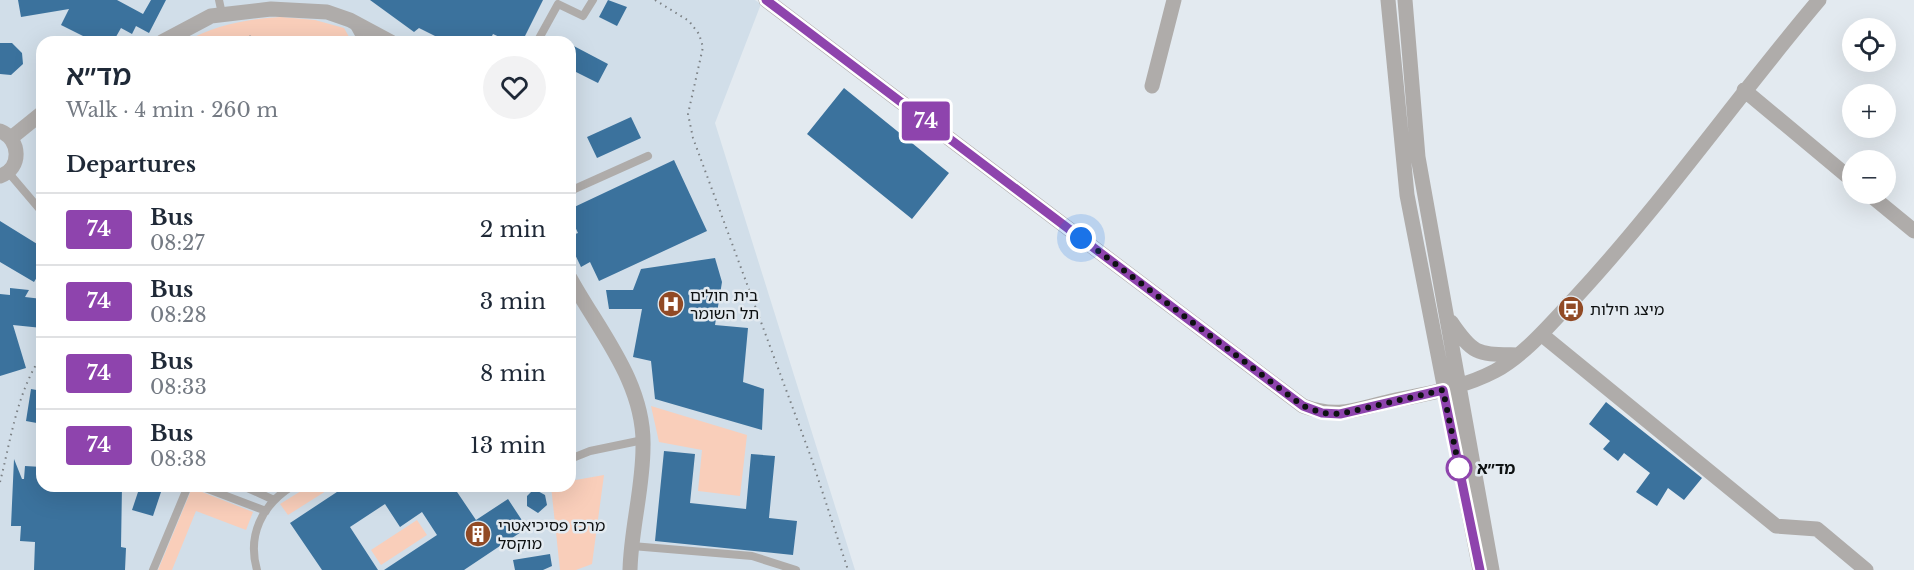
<!DOCTYPE html>
<html lang="en">
<head>
<meta charset="utf-8">
<style>
	:root { --surface:#fff; --page:#f2f2f3; --text:#1f2937; --muted:#747a83; --line:#e0e1e3 }
	body { margin:0; font-family:"Libre Baskerville","Noto Sans Hebrew",serif; background:var(--page); color:var(--text); height:100vh; display:flex; flex-direction:column; font-size:22px; white-space:nowrap }
	* { box-sizing:border-box; margin:0 }
	p { font-size:20px; color:var(--muted) }
	.icon { flex:none; width:33px; height:33px; fill:none; stroke:currentColor; stroke-width:2; stroke-linecap:round; stroke-linejoin:round }
	.map { position:relative; flex:1; overflow:hidden }
	.sheet { position:absolute; left:36px; top:36px; width:540px; height:456px; display:flex; flex-direction:column; background:var(--surface); border-radius:18px; box-shadow:0 6px 24px #0002 }
	.sheet>* { flex:none }
	.badge { padding:0 12px; border-radius:4px; font-size:21px; line-height:39px }
	.controls { position:absolute; left:1842px; top:18px; display:grid; gap:12px }
	.controls a { display:grid; place-items:center; width:54px; height:54px; border-radius:50%; background:var(--surface); box-shadow:0 6px 24px #0002; font-size:30px }
	.you { position:absolute; width:30px; height:30px; margin:-15px; border:4px solid #fff; border-radius:50%; background:#1a73e8; box-shadow:0 0 0 9px #1a73e833 }
	.map>.badge { position:absolute; translate:-50% -50%; box-shadow:0 0 0 3px #fff }
	h2 { padding:0 30px; font-size:22px; line-height:54px }
	.round { display:grid; place-items:center; flex:none; width:63px; height:63px; border-radius:32px; background:var(--page) }
	.headline { display:flex; align-items:center; justify-content:space-between; height:102px; padding:0 30px }
	h1 { font-size:28px; font-weight:600; line-height:45px }
	ul { padding:0; list-style:none }
	li { display:flex; align-items:center; gap:18px; height:72px; padding:0 30px; border-top:2px solid var(--line) }
	li div { flex:1 }
	li b { display:block; font-size:22px }
	li em { font-style:normal }
	li .badge { min-width:66px; font-weight:700; text-align:center }
	.map>svg:first-child { display:block }
</style>
</head>
<body>
<div class="map">
<svg width="1914" height="570" viewBox="0 0 1914 570">
	<rect width="100%" height="100%" fill="#e3eaf0"/>
	<path fill="#d1dee9" fill-rule="evenodd" d="M0 0H755L761 4 715 123 855 570H0ZM42 42H570V486H42Z"/>
	<path fill="#f9ceba" d="M281 17 315 20 344 28 352 42H184C216 25 245 19 281 17Z
		M651 406 747 435 740 496 698 491 702 450 659 442Z
		M604 475 592 564 576 570H560L551 486H570V481Z
		M309 486H334L288 515 280 504Z
		M192 488 253 512 246 530 196 511 172 570H158Z
		M417 520 427 535 381 565 371 550Z"/>
	<path fill="#3b729d" d="M18 0H117L143 14 151 0H166L149 33 136 26 132 34 121 28 113 42H82L85 37 61 25 69 9 21 17Z
		M370 0H543L522 42H510L493 34 489 42H447L419 28 414 32Z
		M608 0 627 7 617 26 599 17Z
		M0 43H12L22 53 23 64 11 75 0 74Z
		M570 44 608 64 598 83 570 69Z
		M844 88 949 173 912 219 807 134Z
		M631 117 641 138 597 158 587 137Z
		M674 160 707 231 599 281 590 262 581 267 570 244V236L578 233 570 216V209Z
		M0 221 42 247V269L34 282 0 262Z
		M715 258 722 282 715 325 748 328 743 382 764 389 762 430 655 399 651 361 633 357 642 309H609L606 290H633L641 269Z
		M10 288 29 290 25 297 42 299V328L13 325 26 368 0 376V294L10 295Z
		M31 389 42 391V424L26 421Z
		M1606 402 1702 478 1684 500 1668 488 1657 506 1636 492 1650 473 1624 453 1618 461 1603 449 1610 441 1589 424Z
		M664 451 695 454 690 503 746 509 751 454 775 456 769 518 797 521 793 555 655 541Z
		M14 459 22 479H24L25 466 42 467V486H122L121 547 126 548 125 570H34L35 542 20 541 21 526H11Z
		M140 486H163L153 516 132 510Z
		M346 486H453L476 520 508 499 527 528 464 570H384L437 535 422 512 400 527 385 504 350 527 378 570H322L290 523Z
		M534 489 545 495 547 505 538 513 527 506V496Z
		M550 554 552 566 543 570H515L513 560Z"/>
	<g fill="none" stroke-linecap="round" stroke-linejoin="round">
		<path stroke="#7c8185" stroke-width="2" stroke-dasharray="1.5 4.5" stroke-linecap="butt" d="M655 0 689 21 699 34 703 47 688 114 693 138 812 460 848 570
			M239 42 249 36 261 42
			M284 42 296 37 305 42
			M0 482C11 439 17 392 42 355"/>
		<path stroke="#afacaa" stroke-width="8" d="M219 0 222 14
			M353 24 363 42
			M537 42 558 4 583 16 593 0
			M8 172 42 212
			M570 191 648 156
			M570 459 590 451 643 440
			M200 486 266 511
			M243 486 274 500
			M632 546 752 556 796 570
			M153 570 188 486
			M257 570C247 535 262 505 292 486"/>
		<path stroke="#afacaa" stroke-width="15" d="M766 0 1303 406C1338 419 1356 409 1391 401 1425 394 1463 388 1495 371 1526 354 1551 323 1575 298 1662 204 1736 98 1819 0
			M1388 0 1407 195 1480 570
			M1405 0 1418 157 1492 570
			M162 42 211 16 271 9 327 12 350 20 391 42
			M1152 86 1174 0
			M1744 90 1852 180
			M0 131C21 139 22 169 0 176
			M11 138 42 113
			M1869 194 1914 231
			M570 278C599 331 645 383 643 447 643 488 631 529 630 570
			M1451 322C1474 356 1478 354 1517 355
			M1541 334 1776 526 1817 529 1866 570"/>
	</g>
	<g fill="none" stroke-linecap="round" stroke-linejoin="round">
		<g stroke="#fff" stroke-width="14">
			<path id="line" d="M766 0 1303 406 1322 413 1340 414 1443 390 1480 570"/>
		</g>
		<use href="#line" stroke="#8e44ad" stroke-width="9"/>
		<path stroke="#0e1112" stroke-width="6" stroke-dasharray="0 10.8" d="M1081 238 1303 406 1322 413 1340 414 1443 390 1461 477 1459 468"/>
	</g>
	<defs>
		<g id="hospital-disc" transform="scale(1.35)"><circle r="9.5" fill="#914a25" stroke="#e3eaf0"/><path d="M-5-5h3v3.5h4V-5h3V5h-3V1.5h-4V5h-3Z" fill="#fff"/></g>
		<g id="bus-disc" transform="scale(1.35)"><circle r="9.5" fill="#914a25" stroke="#e3eaf0"/><path d="M-5-6H5V4H4V6H2V4H-2V6H-4V4H-5ZM-3.5-4V0h7V-4ZM-3.5 1.2v1.5H-2V1.2ZM2 1.2v1.5H3.5V1.2Z" fill="#fff"/></g>
		<g id="building-disc" transform="scale(1.35)"><circle r="9.5" fill="#914a25" stroke="#e3eaf0"/><path d="M-4-6H4V6H1V3H-1V6H-4ZM-2.5-4.3h1.7v1.8h-1.7ZM.8-4.3h1.7v1.8H.8ZM-2.5-1h1.7V.8h-1.7ZM.8-1h1.7V.8H.8Z" fill="#fff"/></g>
	</defs>
	<g fill-rule="evenodd">
		<use href="#hospital-disc" x="671" y="304"/>
		<use href="#bus-disc" x="1571" y="309"/>
		<use href="#building-disc" x="478" y="534"/>
	</g>
	<circle fill="#fff" stroke="#8e44ad" stroke-width="3" cx="1459" cy="468" r="12"/>
	<g text-anchor="middle" dominant-baseline="central" stroke-width="5" stroke-linejoin="round" paint-order="stroke">
		<g font-size="16" fill="#0e1112" stroke="#e3eaf0" text-anchor="start">
			<text x="690" y="295">בית חולים<tspan x="690" dy="18">תל השומר</tspan></text>
			<text x="1590" y="309">מיצג חילות</text>
			<text x="498" y="525">מרכז פסיכיאטרי<tspan x="498" dy="18">מוקסל</tspan></text>
		</g>
		<g font-size="16" font-weight="bold" fill="#0e1112" stroke="#e3eaf0" text-anchor="start">
			<text x="1477" y="468">מד״א</text>
		</g>
	</g>
</svg>
<div class="controls">
<a><svg class="icon" aria-label="locate" viewBox="0 0 24 24"><circle cx="12" cy="12" r="6"/><path d="M12 2v4M12 18v4M2 12h4M18 12h4"/></svg></a>
<a>+</a>
<a>−</a>
</div>
<div class="you" style="left:1081px;top:238px"></div>
<b class="badge" style="left:926px;top:121px;background:#8e44ad;color:#fff">74</b>
<section class="sheet">
<div class="headline"><div><h1>מד״א</h1><p>Walk · 4 min · 260 m</p></div><a class="round"><svg class="icon" aria-label="heart" viewBox="0 0 24 24"><path d="M12 20l-8-8c-3-5 5-10 8-4 3-6 11-1 8 4z"/></svg></a></div>
<h2>Departures</h2>
<ul>
<li><span class="badge" style="background:#8e44ad;color:#fff">74</span><div><b>Bus</b><p>08:27</p></div><em>2 min</em></li>
<li><span class="badge" style="background:#8e44ad;color:#fff">74</span><div><b>Bus</b><p>08:28</p></div><em>3 min</em></li>
<li><span class="badge" style="background:#8e44ad;color:#fff">74</span><div><b>Bus</b><p>08:33</p></div><em>8 min</em></li>
<li><span class="badge" style="background:#8e44ad;color:#fff">74</span><div><b>Bus</b><p>08:38</p></div><em>13 min</em></li>
</ul>
</section>
</div>
</body>
</html>
